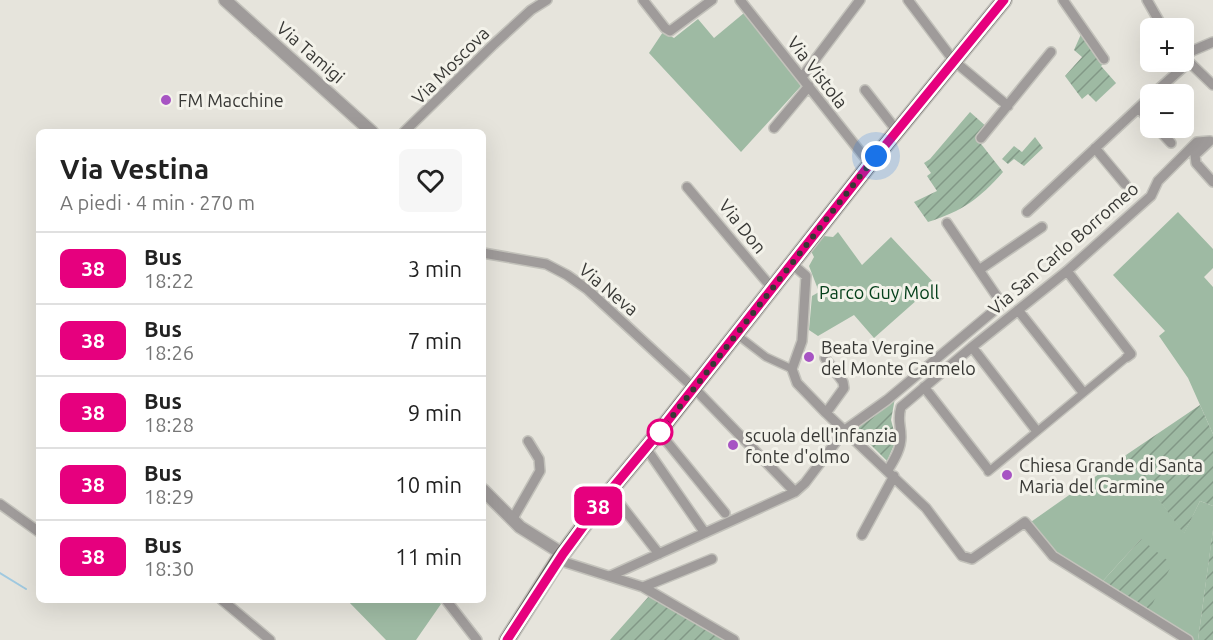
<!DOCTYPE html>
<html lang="it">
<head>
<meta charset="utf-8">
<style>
	:root { --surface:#fff; --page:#f6f6f6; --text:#222; --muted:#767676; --line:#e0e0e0 }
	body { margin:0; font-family:Ubuntu,sans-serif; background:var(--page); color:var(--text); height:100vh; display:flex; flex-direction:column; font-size:22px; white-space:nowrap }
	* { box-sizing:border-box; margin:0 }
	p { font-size:20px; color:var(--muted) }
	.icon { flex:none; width:33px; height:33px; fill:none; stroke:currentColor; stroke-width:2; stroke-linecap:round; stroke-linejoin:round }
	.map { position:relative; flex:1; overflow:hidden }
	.drawer { position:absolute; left:36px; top:129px; width:450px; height:474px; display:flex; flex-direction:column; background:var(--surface); border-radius:9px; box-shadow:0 6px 24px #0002 }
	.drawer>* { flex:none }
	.badge { padding:0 12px; border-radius:9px; font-size:21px; line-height:39px }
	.buttons { position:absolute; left:1140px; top:18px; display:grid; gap:12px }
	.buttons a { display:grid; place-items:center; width:54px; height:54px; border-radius:9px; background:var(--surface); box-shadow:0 6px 24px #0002; font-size:30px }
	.you { position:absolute; width:30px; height:30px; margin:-15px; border:4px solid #fff; border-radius:50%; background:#1a73e8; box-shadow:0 0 0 9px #1a73e833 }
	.map>.badge { position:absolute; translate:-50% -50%; box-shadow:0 0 0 3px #fff }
	.round { display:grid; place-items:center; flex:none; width:63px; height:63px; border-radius:9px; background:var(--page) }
	.headline { display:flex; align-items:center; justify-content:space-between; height:102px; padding:0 24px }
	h1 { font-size:28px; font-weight:700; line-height:45px }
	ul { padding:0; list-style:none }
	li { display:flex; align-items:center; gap:18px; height:72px; padding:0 24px; border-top:2px solid var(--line) }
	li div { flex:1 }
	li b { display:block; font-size:22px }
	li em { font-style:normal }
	li .badge { min-width:66px; font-weight:700; text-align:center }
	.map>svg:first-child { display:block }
</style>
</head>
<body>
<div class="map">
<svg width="1213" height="640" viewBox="0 0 1213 640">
	<defs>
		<pattern id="garden-furrows" width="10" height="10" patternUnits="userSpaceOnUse" patternTransform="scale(1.5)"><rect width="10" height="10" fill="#9ebaa3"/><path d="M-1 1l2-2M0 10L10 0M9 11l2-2" fill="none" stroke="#829886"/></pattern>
	</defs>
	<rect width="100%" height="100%" fill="#e6e4dc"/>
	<path fill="#9ebaa3" d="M744 13 801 86 741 152 649 53 663 32 674 38 698 19 714 38Z
		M1178 212 1213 249V268L1204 277 1213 287V434L1188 378 1159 336 1165 331 1113 275Z
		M838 232 862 265 891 237 935 284 874 338 854 315 818 336 809 330 812 296 819 292 809 266 814 257 811 251 824 236 833 237Z
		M1126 455 1184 533 1200 501 1213 506V530L1198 640H1194L1148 613 1141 539 1101 583 1055 554 1028 524Z
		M347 600H438L441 604 416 640H386Z"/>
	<path fill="url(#garden-furrows)" d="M1082 32 1104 63 1101 66 1116 83 1096 102 1088 94 1082 99 1065 76 1082 57 1074 50Z
		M970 112 988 128 978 140 1003 172C979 199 963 211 928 222L914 202 937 191 927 176 931 173 924 163 930 159Z
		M1035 137 1043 148 1024 166 1014 159 1008 164 1002 159 1014 146 1022 152Z
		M895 398 891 420 895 435 894 445 887 461 855 429Z
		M1200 405 1213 434V506L1200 501 1184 534 1126 455Z
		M1213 529V640H1198Z
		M1141 539 1172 564 1148 613 1101 583Z
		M650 595 725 640H610Z"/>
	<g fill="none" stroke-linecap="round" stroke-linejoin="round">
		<path stroke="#a0c9e0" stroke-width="2" d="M0 573 26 589"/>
		<g stroke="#c3c2bb" stroke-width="10">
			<path id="pedestrian" d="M736 334 766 357 792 369
				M988 472 1127 357"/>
		</g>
		<g stroke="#c3c2bb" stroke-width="12">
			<path id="minor" d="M643 0 665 28 670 31 712 0
				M740 0 870 164
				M908 0 954 61 1008 106
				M1063 0 1104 59
				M1147 0 1163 28
				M1184 57 1213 85
				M1184 58 1192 51 1213 42
				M802 77 860 0
				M865 90 897 131
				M1153 94 1188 63
				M1139 108 1150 121
				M774 128 809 86
				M1157 128 1171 143
				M404 132 493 45 531 10 547 0
				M981 138 1051 52
				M1210 141 1195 155 1196 163 1213 182
				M1095 148 1125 184
				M687 187 772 288
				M1027 212 1150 97
				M483 253 546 264 567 275 587 289 694 388 795 492
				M791 263 806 276 802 341 792 369 797 383 826 413 926 508 962 556 972 559 1025 522 1053 556 1188 640
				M979 270 1042 227
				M1067 271 1131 354 1127 357
				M1018 310 1082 391
				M972 347 1036 430
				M825 358 843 382 844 388 826 413
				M924 387 987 468
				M659 432 725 513
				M646 448 705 533
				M888 470C894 460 901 449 901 437 901 424 897 420 901 407L972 347 1067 271 1151 196 1158 181 1197 142 1210 141
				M610 491 659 554
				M0 504 39 532
				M512 520 540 471 539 459 528 441
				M862 535 894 476
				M558 560 643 587 734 640
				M610 576 795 492 805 483 845 430 887 400 1002 304 947 223
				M643 587 712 559
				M222 600 270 640
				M446 600 477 640"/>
		</g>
		<g stroke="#c3c2bb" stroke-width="15">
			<path id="tertiary" d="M225 0 372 132
				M483 490 520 527 563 554"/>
		</g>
		<g stroke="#c3c2bb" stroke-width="18">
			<path id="primary" d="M507 640 558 560 605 497 659 432 870 164 1004 0"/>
		</g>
		<use href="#pedestrian" stroke="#9f9b9a" stroke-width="7"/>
		<use href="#minor" stroke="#9f9b9a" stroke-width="9"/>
		<use href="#tertiary" stroke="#9f9b9a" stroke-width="12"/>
		<use href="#primary" stroke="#655e5d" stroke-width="15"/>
	</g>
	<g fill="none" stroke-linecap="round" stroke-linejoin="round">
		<g stroke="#fff" stroke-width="14">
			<path id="line" d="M507 640 563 554 605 497 659 432 870 164 1004 0"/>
		</g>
		<use href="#line" stroke="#e6007e" stroke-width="9"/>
		<path stroke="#383835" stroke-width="6" stroke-dasharray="0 10.8" d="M660 432 876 156"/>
	</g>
	<g fill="#a754c3" stroke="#f3f2ea" stroke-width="2">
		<circle cx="166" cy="100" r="6"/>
		<circle cx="809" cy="357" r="6"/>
		<circle cx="733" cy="445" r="6"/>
		<circle cx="1007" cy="475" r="6"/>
	</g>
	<circle fill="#fff" stroke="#e6007e" stroke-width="3" cx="660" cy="432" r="12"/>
	<g text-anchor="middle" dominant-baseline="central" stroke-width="6" stroke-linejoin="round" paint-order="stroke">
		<g font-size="18" fill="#383835" stroke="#f3f2ea">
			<text transform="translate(311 52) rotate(41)">Via Tamigi</text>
			<text transform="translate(450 65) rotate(-45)">Via Moscova</text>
			<text transform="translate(818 72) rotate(52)">Via Vistola</text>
			<text transform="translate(743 226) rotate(51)">Via Don</text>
			<text transform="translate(1063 248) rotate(-41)">Via San Carlo Borromeo</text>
			<text transform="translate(609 289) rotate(40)">Via Neva</text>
		</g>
		<g font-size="18" fill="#383835" stroke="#f3f2ea" text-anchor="start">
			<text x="178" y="100">FM Macchine</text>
			<text x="821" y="347">Beata Vergine<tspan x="821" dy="21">del Monte Carmelo</tspan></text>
			<text x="745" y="435">scuola dell'infanzia<tspan x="745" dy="21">fonte d'olmo</tspan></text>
			<text x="1019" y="465">Chiesa Grande di Santa<tspan x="1019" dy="21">Maria del Carmine</tspan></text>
		</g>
		<g font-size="18" fill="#05401b" stroke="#f3f2ea">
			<text x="879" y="292">Parco Guy Moll</text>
		</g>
	</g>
</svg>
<div class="buttons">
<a>+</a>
<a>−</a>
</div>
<div class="you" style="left:876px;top:156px"></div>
<b class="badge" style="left:598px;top:506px;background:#e6007e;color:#fff">38</b>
<section class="drawer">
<div class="headline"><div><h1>Via Vestina</h1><p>A piedi · 4 min · 270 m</p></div><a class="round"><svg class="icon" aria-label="heart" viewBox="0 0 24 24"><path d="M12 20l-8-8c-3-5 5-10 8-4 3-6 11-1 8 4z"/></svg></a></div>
<ul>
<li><span class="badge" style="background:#e6007e;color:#fff">38</span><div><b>Bus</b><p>18:22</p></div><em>3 min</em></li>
<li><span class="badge" style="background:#e6007e;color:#fff">38</span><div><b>Bus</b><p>18:26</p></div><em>7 min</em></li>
<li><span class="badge" style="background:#e6007e;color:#fff">38</span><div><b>Bus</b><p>18:28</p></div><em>9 min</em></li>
<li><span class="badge" style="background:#e6007e;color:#fff">38</span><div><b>Bus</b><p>18:29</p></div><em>10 min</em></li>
<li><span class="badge" style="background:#e6007e;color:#fff">38</span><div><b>Bus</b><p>18:30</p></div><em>11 min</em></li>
</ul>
</section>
</div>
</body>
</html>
